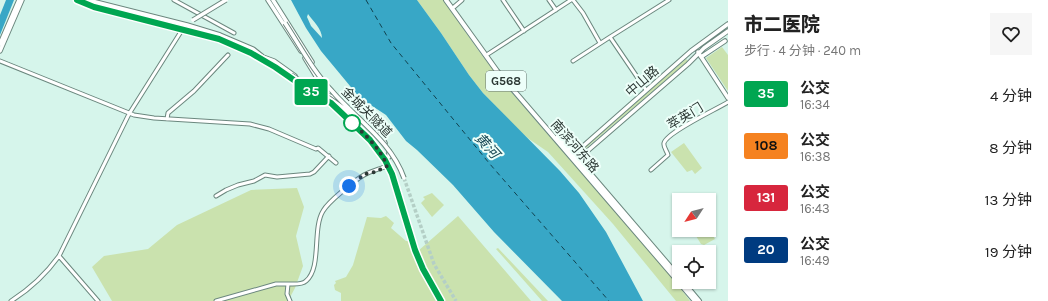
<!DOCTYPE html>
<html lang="zh">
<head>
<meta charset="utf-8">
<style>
	:root { --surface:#fff; --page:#f6f6f6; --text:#222; --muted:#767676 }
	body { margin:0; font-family:Karla,"Noto Sans SC",sans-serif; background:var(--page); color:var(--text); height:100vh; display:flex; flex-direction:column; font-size:15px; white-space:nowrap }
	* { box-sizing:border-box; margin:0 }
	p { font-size:13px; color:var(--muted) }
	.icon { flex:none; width:22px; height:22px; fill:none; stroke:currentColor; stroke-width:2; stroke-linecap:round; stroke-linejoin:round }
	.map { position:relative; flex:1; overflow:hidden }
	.drawer { display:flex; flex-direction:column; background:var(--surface); width:320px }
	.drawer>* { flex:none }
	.badge { padding:0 8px; border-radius:3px; font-size:14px; line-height:26px }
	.needle { width:26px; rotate:234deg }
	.controls { position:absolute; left:672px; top:193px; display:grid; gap:8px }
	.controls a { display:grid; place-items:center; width:44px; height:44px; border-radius:0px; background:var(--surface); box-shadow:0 1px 3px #0004; font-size:20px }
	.you { position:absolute; width:20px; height:20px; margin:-10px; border:3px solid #fff; border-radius:50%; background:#1a73e8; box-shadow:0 0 0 6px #1a73e833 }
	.map>.badge { position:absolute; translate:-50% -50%; box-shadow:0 0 0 2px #fff }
	.round { display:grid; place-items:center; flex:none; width:42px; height:42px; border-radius:0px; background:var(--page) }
	.overview { display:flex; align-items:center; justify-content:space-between; height:68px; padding:0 16px }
	h1 { font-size:19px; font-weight:800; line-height:30px }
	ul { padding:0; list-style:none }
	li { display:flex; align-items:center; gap:12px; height:52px; padding:0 16px }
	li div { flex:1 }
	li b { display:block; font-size:15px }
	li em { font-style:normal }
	li .badge { min-width:44px; font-weight:700; text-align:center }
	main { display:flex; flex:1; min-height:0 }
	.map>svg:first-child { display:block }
</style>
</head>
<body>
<main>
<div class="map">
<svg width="728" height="301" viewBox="0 0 728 301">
	<rect width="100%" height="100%" fill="#d6f5eb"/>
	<path fill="#cae2ae" d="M417 0H443L481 54 505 85 675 281 690 301H676L613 224 548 152 529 139 520 131 483 93 469 75 441 33Z
		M722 47 728 55V91L706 58Z
		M686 59 688 61 585 149 583 147Z
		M684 143 702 168 695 174 692 170 687 172 671 152Z
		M297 188 304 207 296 236 303 266 295 288 288 301H112L92 267 104 256 148 249 177 225 251 190Z
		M432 193 444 205 432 217 421 203 425 199 423 197Z
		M386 216 394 223 391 228 406 241H409L410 244 418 251 458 216 531 301H341V293L335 290 334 285 336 283 335 281 346 277 353 265 367 217 381 218Z
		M709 229 715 239 704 245 701 244 696 236 697 235 704 230Z
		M498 248 548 301H542L496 249Z"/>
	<path fill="#38a7c6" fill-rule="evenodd" d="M6 0H14L0 35V15Z
		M291 0H417L441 33 469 75 483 93 560 171 579 193 606 232 643 301H562L494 232 453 185 417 150 406 141 386 115 360 98 321 51 306 28ZM308 14C313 21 322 29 322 38L311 26 307 17Z"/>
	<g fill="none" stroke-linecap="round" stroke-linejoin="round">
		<path stroke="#11424f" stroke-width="1" stroke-dasharray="5 4" stroke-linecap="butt" d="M366 0 391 43 489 163 609 301"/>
		<path stroke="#b4cfc6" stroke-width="3.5" stroke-dasharray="3.5 2" stroke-linecap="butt" d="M404 178 434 264 456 301
			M393 180 415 250 423 269 441 301"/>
		<g stroke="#6b877e" stroke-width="5">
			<path id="minor" d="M174 0 234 33
				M503 0 524 31
				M549 0 556 10
				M573 0 583 13 600 43
				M454 7 462 0
				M488 54 571 0
				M0 61 134 115 154 118 250 124 269 129 316 149 318 148 336 163
				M573 61 610 37
				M646 90 610 37 669 0
				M167 119 168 113 194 91 228 55
				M651 170 668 155C667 151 663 147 664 143 667 132 717 109 728 102
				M216 196 226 190 238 185 254 181 265 175 277 177 310 174 314 172 329 156
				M59 256 98 301
				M11 301C30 289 46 274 59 256L129 114 182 30
				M216 301 276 284H288
				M290 301 287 294 288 284C294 284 302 285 306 281 322 268 312 229 323 211 328 202 355 180 364 175 371 171 380 169 387 166"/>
		</g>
		<g stroke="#6b877e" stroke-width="5.5">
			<path id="major" d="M77 0 94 7 219 39 251 53 275 67 317 96 331 103 341 101
				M88 0 187 25 220 35 253 49 263 57 274 61 295 76
				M268 0 301 51
				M273 0 312 62
				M0 44 19 0
				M0 51 22 0
				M698 52 728 98
				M701 57 725 41
				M305 58 319 81 331 103 370 140 380 152 387 158 389 157V151
				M326 95 337 98
				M376 133 383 139 385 143
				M573 155 691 51 728 24
				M382 156 390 170 393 180
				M577 160 688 64 704 48 728 31"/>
		</g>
		<g stroke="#6b877e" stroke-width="6">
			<path id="highway" d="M446 0 497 71 695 301
				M558 136 679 277
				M683 282 699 301"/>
		</g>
		<use href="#minor" stroke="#fff" stroke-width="3"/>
		<use href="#major" stroke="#fff" stroke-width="3.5"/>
		<use href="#highway" stroke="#fff" stroke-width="4"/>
		<g stroke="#6b877e" stroke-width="5.5" stroke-linecap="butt">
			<path id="major-bridge" d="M193 20 226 0
				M285 23C300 46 313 71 332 91 357 120 391 141 404 178
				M291 75 329 98 352 114"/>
		</g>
		<use href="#major-bridge" stroke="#fff" stroke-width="3.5"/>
	</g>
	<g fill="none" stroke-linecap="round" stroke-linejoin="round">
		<g stroke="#fff" stroke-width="9">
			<path id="line" d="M77 0 94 7 219 39 251 53 275 67 317 96 331 103 370 140 385 160 392 174 415 250 423 269 441 301"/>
		</g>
		<use href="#line" stroke="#00a651" stroke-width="6"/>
		<path stroke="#2c3834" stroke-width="4" stroke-dasharray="0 7.2" d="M349 186 365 174 375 172 387 166C380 147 364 134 350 121L352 123"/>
	</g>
	<circle fill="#fff" stroke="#00a651" stroke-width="2" cx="352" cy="123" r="8"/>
	<g text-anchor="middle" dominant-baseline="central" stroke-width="4" stroke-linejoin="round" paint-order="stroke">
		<rect fill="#edfff9" stroke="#66746f" stroke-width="1" x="486" y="71" width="40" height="20" rx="3"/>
		<g font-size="12" font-weight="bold" fill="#2c3834">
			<text x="506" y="81">G568</text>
		</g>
		<g font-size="13" fill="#2c3834" stroke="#edfff9">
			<text transform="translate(642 81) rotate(-41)">中山路</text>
			<text transform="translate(367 112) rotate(45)">金城关隧道</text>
			<text transform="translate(685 116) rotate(-31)">萃英门</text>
			<text transform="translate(575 146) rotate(49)">南滨河东路</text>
		</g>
		<g font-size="14" font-style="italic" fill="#11424f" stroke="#edfff9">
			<text transform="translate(487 146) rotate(48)">黄河</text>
		</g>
	</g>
</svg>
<div class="controls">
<a><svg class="needle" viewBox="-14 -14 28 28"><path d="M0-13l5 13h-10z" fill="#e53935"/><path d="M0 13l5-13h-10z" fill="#767676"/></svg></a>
<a><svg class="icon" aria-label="locate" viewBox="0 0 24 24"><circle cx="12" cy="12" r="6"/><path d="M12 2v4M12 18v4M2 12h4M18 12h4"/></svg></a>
</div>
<div class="you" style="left:349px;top:186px"></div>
<b class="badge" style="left:311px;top:92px;background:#00a651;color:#fff">35</b>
</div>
<section class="drawer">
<div class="overview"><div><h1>市二医院</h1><p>步行 · 4 分钟 · 240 m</p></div><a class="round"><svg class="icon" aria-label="heart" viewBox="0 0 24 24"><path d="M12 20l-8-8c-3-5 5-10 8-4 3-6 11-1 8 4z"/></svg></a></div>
<ul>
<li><span class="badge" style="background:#00a651;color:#fff">35</span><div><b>公交</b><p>16:34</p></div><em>4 分钟</em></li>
<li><span class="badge" style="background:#f58220;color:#111">108</span><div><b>公交</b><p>16:38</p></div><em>8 分钟</em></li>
<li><span class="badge" style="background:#d7263d;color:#fff">131</span><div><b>公交</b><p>16:43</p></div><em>13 分钟</em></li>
<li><span class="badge" style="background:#003b80;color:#fff">20</span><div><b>公交</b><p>16:49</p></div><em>19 分钟</em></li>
</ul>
</section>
</main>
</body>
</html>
